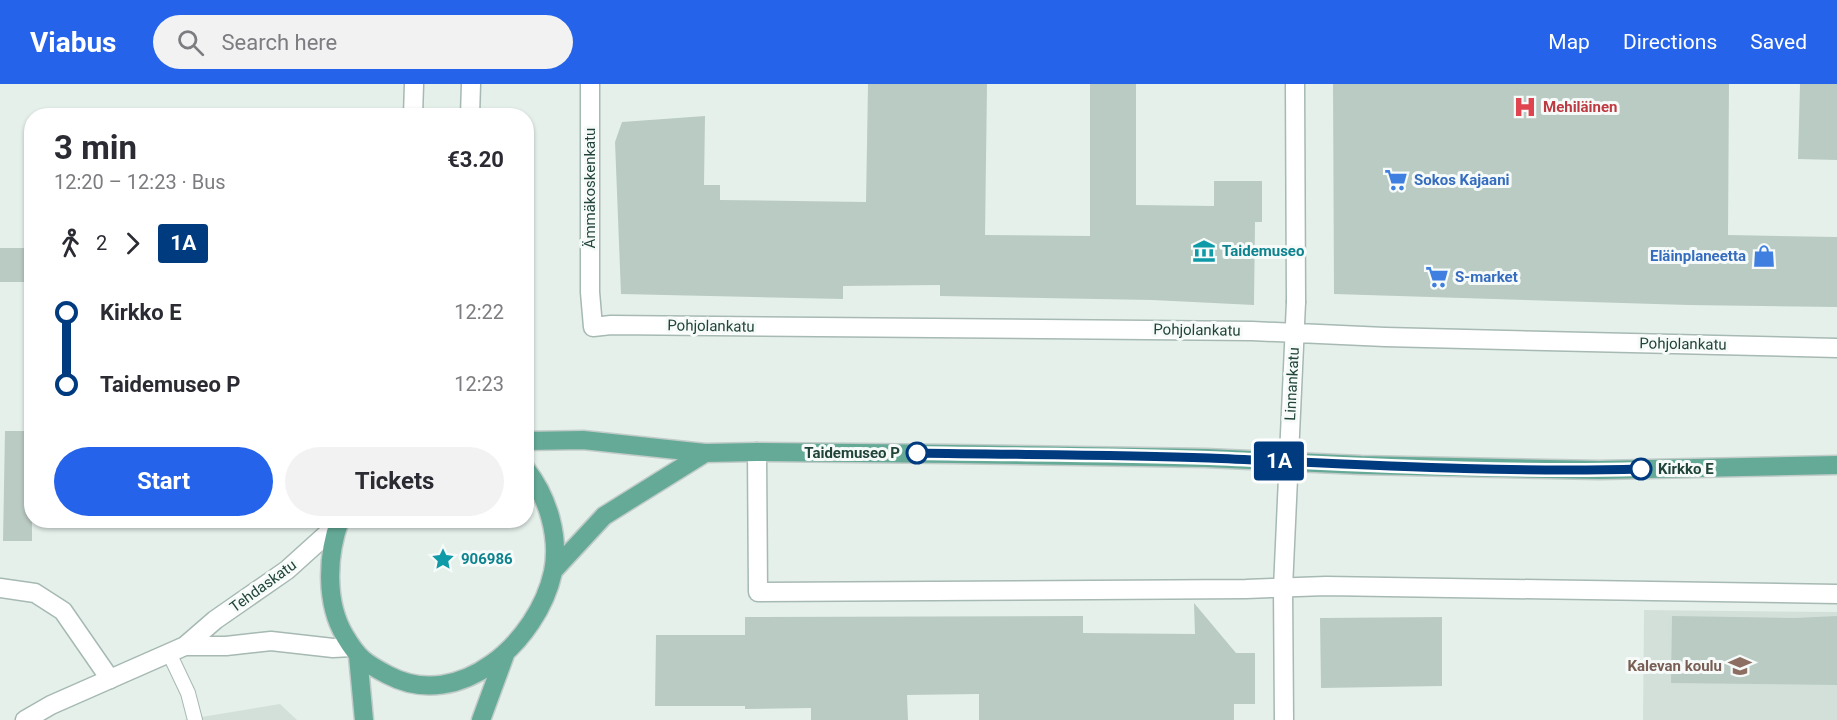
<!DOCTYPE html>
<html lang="en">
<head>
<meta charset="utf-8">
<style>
	:root { --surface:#fff; --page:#f2f2f3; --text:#2b2b33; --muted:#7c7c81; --accent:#2563eb }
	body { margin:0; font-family:Roboto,sans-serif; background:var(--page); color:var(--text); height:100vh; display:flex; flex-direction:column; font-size:22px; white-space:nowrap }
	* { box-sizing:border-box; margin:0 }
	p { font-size:20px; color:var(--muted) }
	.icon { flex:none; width:33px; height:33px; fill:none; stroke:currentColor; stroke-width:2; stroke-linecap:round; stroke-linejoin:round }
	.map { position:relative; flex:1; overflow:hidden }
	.side { position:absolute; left:24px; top:24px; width:510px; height:420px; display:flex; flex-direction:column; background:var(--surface); border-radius:24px; box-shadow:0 2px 4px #0004 }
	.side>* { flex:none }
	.badge { padding:0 12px; border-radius:4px; font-size:21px; line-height:39px }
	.map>.badge { position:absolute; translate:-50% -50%; box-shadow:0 0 0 3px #fff }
	.legs { display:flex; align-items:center; gap:9px; height:66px; padding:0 30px; font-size:20px }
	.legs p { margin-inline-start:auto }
	.summary { display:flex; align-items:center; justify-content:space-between; height:102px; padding:0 30px }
	h1 { font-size:33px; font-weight:700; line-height:45px }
	.action { display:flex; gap:12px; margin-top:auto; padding:12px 30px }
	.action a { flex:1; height:69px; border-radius:36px; background:var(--accent); color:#fff; font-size:24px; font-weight:700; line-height:69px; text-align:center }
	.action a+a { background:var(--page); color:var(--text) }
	ul { padding:0 30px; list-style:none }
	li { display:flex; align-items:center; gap:21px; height:72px; font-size:22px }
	li i { display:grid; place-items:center; width:9px; height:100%; margin:0 8px; background:currentColor }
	li i::after { content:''; width:15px; height:15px; margin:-8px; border:4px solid; border-radius:50%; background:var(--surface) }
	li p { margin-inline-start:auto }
	li:first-child i { background:linear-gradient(#0000 50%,currentColor 0) }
	li:last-child i { background:linear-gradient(currentColor 50%,#0000 0) }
	header { display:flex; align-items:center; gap:36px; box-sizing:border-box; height:84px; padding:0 30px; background:var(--accent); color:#fff }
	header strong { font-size:28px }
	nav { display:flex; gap:33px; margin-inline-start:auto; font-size:21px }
	.search { width:420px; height:54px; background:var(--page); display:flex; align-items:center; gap:15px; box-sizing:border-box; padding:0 21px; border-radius:33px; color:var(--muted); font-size:22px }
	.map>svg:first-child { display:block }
</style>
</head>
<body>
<header>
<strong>Viabus</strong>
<div class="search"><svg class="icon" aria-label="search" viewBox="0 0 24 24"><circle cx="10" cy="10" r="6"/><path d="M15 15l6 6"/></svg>Search here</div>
<nav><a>Map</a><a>Directions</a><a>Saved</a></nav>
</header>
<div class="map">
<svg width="1837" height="636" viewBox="0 0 1837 636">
	<rect width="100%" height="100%" fill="#e5f0eb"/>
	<path fill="#d3e0da" d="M1644 526 1837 528V636H1643Z
		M280 620 297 636H183Z"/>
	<path fill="#bacbc4" d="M868 0H987L985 151 1090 152V0H1136V121L1214 122V97H1262V138H1255L1254 221 1152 216 940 212V201L843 202V215L621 210 615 58 622 38 705 32 704 101H720V116L866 118Z
		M1333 0H1729L1728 151 1837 153V223L1688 221 1334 210Z
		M1800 0H1837V76L1798 75Z
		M0 164H32V198H0Z
		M5 347H32V457H3Z
		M1194 519 1236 569H1255V620H1234V636H979V610L907 611 908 636H811V624L745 625V622H655L656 551H745V533L1083 532V549L1195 550Z
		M1672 532 1795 534 1837 532V601L1671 599Z
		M1442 533V602L1321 604 1320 534Z"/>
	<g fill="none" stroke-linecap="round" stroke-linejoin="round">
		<g stroke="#a6b9b2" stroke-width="16">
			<path id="service" d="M169 569 188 609 195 636"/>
		</g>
		<g stroke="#a6b9b2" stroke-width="21">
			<path id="pedestrian" d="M1295 0 1296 218"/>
		</g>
		<g stroke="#a6b9b2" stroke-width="21">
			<path id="minor" d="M590 0V208L593 243 611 241 1252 247 1385 253 1837 264
				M413 32 414 0
				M470 32 471 0
				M757 368 758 508 1246 505 1326 502 1837 510
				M0 504 35 509 63 527 110 595
				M1284 636 1283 504 1296 218"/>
		</g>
		<g stroke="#a6b9b2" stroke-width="21">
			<path id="tertiary" d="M185 562H226L271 557 333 564 352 563
				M25 636 51 621 185 562 215 536 287 486 338 440"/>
		</g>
		<g stroke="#c1cbc8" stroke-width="21">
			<path id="primary" d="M526 357 583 356 705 369 757 368 953 370 1206 374 1361 381 1599 386 1837 381
				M340 436C327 471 325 519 345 552 358 574 365 579 388 591 460 629 538 557 553 488 560 453 548 413 526 385
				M554 486 604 432 705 369
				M358 572 364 636
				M481 636 506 568"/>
		</g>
		<use href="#service" stroke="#fff" stroke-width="14"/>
		<use href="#pedestrian" stroke="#fff" stroke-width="18"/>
		<use href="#minor" stroke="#fff" stroke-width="18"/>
		<use href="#tertiary" stroke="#fff" stroke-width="18"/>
		<use href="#primary" stroke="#65aa97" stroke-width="18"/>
	</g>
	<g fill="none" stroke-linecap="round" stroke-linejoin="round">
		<g stroke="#fff" stroke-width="14">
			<path id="line-1" d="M917 369C1014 371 1112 370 1209 374 1352 380 1497 389 1641 385"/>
		</g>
		<use href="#line-1" stroke="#003b80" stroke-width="9"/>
	</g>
	<defs>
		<g id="hospital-bare" transform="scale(1.8)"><path d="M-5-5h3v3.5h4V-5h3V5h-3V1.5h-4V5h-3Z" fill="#e0444e" stroke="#f6fbf9" stroke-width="2.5" paint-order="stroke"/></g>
		<g id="supermarket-bare" transform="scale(1.8)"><path d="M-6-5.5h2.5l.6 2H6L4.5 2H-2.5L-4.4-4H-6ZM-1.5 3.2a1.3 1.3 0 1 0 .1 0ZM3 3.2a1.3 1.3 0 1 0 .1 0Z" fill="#3f7fe0" stroke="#f6fbf9" stroke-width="2.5" paint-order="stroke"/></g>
		<g id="museum-bare" transform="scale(1.8)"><path d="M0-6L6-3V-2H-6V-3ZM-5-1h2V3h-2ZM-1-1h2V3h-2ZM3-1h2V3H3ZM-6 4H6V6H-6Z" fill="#0f9aa8" stroke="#f6fbf9" stroke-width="2.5" paint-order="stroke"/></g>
		<g id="shop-bare" transform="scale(1.8)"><path d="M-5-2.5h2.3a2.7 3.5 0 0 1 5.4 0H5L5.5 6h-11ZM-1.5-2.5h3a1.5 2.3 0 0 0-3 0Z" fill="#3f7fe0" stroke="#f6fbf9" stroke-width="2.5" paint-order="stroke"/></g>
		<g id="sight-bare" transform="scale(1.8)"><path d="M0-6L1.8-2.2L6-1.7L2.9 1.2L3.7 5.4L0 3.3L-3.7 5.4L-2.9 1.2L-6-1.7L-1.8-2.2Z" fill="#0f9aa8" stroke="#f6fbf9" stroke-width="2.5" paint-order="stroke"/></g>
		<g id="school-bare" transform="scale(1.8)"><path d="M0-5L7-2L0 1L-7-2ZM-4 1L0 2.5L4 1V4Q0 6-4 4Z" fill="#8d6e63" stroke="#f6fbf9" stroke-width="2.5" paint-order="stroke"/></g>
	</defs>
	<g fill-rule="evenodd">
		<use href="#hospital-bare" x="1525" y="23"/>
		<use href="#supermarket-bare" x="1396" y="96"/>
		<use href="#museum-bare" x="1204" y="167"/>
		<use href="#shop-bare" x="1764" y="172"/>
		<use href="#supermarket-bare" x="1437" y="193"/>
		<use href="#sight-bare" x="443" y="475"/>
		<use href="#school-bare" x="1740" y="582"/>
	</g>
	<g fill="#fff" stroke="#003b80" stroke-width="3">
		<circle cx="917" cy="369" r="10"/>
		<circle cx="1641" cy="385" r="10"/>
	</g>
	<g text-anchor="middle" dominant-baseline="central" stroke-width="6" stroke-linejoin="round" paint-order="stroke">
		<g font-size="15" font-weight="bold" fill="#be3a42" stroke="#f6fbf9" text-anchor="start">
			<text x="1543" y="23">Mehiläinen</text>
		</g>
		<g font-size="15" font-weight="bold" fill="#366cbe" stroke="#f6fbf9" text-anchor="start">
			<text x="1414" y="96">Sokos Kajaani</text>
			<text x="1746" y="172" text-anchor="end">Eläinplaneetta</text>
			<text x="1455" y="193">S-market</text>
		</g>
		<g font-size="15" fill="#21443a" stroke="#f6fbf9">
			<text transform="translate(590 104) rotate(-90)">Ämmäkoskenkatu</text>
			<text transform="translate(711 242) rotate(1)">Pohjolankatu</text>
			<text transform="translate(1197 246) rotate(1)">Pohjolankatu</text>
			<text transform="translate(1683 260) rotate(1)">Pohjolankatu</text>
			<text transform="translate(1292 300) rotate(-87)">Linnankatu</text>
			<text transform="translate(263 502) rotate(-36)">Tehdaskatu</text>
		</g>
		<g font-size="15" font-weight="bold" fill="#0d838f" stroke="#f6fbf9" text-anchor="start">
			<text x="1222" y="167">Taidemuseo</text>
			<text x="461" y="475">906986</text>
		</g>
		<g font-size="15" font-weight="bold" fill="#21443a" stroke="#f6fbf9" text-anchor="end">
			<text x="900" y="369">Taidemuseo P</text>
			<text x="1658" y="385" text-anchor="start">Kirkko E</text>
		</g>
		<g font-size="15" font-weight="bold" fill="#785e54" stroke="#f6fbf9" text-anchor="end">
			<text x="1722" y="582">Kalevan koulu</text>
		</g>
	</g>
</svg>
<b class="badge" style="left:1279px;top:377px;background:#003b80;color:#fff">1A</b>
<section class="side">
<div class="summary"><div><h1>3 min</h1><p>12:20 – 12:23 · Bus</p></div><b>€3.20</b></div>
<div class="legs"><svg class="icon" aria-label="walk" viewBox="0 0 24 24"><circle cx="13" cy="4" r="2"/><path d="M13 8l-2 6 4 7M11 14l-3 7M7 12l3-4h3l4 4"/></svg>2<svg class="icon" aria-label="forward" viewBox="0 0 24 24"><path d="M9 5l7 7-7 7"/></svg><b class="badge" style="background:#003b80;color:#fff">1A</b></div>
<ul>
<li><i style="color:#003b80"></i><b>Kirkko E</b><p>12:22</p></li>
<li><i style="color:#003b80"></i><b>Taidemuseo P</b><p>12:23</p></li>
</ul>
<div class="action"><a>Start</a><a>Tickets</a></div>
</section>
</div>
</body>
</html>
